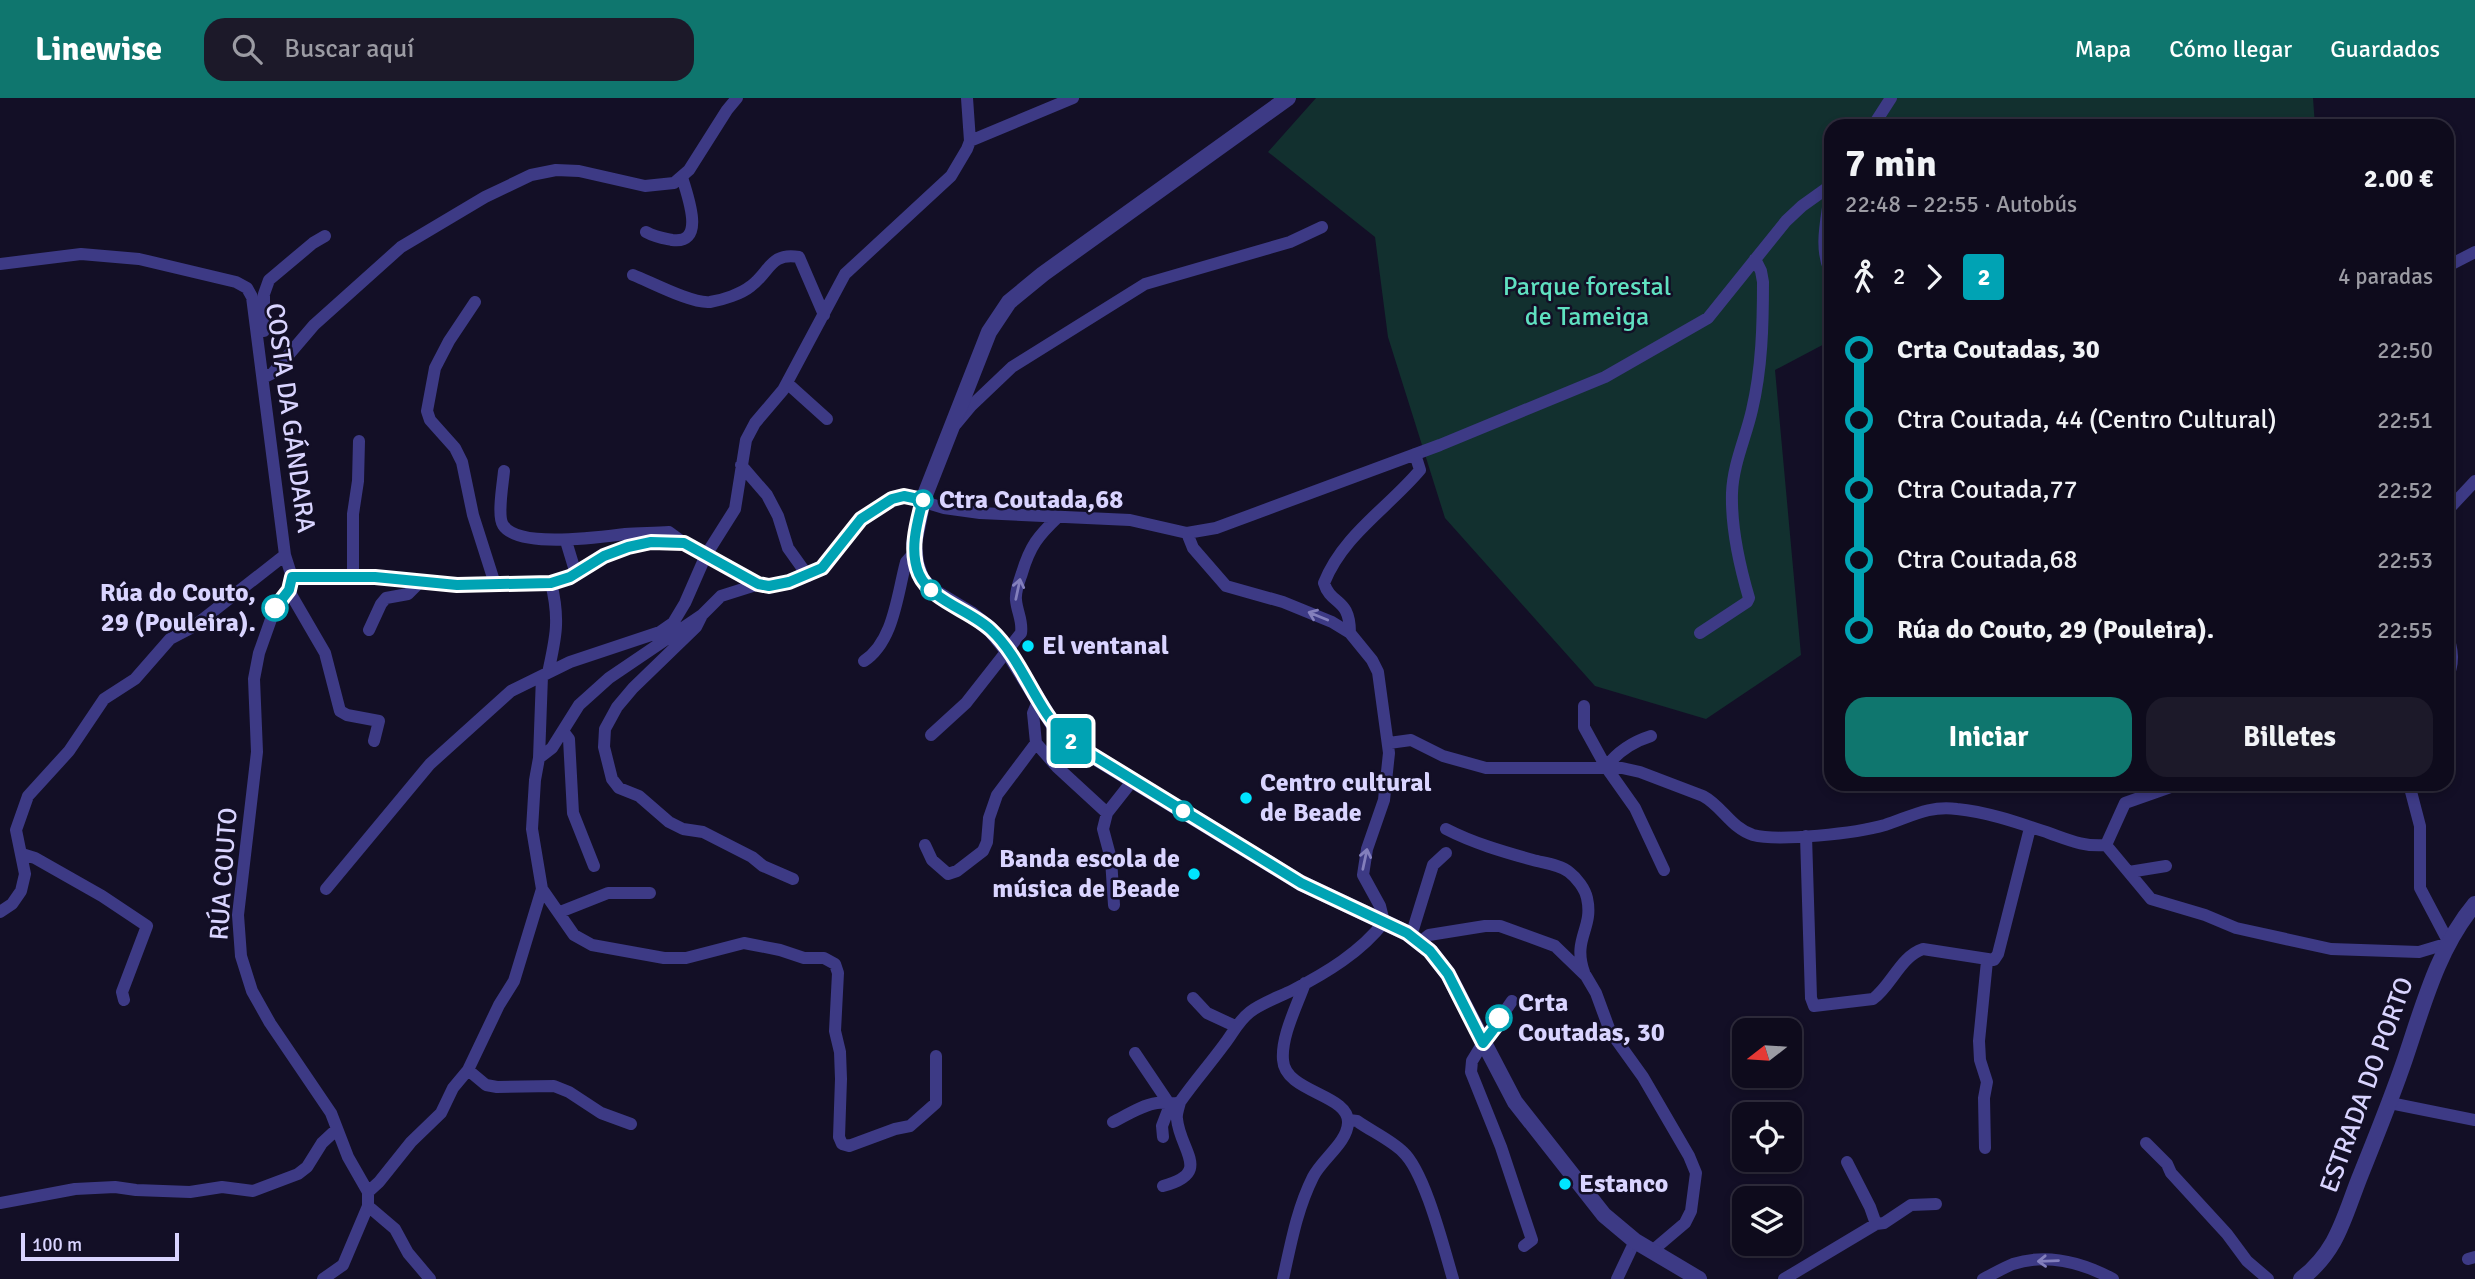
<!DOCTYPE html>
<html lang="es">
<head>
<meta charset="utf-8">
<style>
	:root { --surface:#0e0b1c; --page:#1c1929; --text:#f1f3f6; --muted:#9b9ba3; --line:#2e2b3b; --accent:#0f766e }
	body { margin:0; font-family:Signika,sans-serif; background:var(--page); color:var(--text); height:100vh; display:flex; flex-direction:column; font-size:26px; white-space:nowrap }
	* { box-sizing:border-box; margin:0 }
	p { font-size:23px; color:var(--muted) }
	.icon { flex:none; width:38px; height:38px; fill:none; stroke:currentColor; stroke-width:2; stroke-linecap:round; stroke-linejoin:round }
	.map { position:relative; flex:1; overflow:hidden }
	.details { position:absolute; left:1824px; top:21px; width:630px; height:672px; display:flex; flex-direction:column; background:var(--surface); border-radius:21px; box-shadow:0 4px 10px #0003,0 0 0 2px var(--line) }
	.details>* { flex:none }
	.badge { padding:0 14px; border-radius:5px; font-size:24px; line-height:46px }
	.needle { width:46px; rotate:253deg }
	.tools { position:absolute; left:1732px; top:920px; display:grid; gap:14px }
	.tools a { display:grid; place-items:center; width:70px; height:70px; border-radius:14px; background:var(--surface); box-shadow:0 4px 10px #0003,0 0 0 2px var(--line); font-size:35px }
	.scale { position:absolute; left:21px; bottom:18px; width:158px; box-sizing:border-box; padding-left:7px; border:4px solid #d9d4ff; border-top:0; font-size:19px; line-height:24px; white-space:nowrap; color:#d9d4ff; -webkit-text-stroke:5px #130f26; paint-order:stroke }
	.map>.badge { position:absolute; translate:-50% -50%; box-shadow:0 0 0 4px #fff }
	.legs { display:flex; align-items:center; gap:10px; height:77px; padding:0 21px; font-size:23px }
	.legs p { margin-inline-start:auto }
	.headline { display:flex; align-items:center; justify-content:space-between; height:119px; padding:0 21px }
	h1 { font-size:38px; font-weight:800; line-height:52px }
	.action { display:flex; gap:14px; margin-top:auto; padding:14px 21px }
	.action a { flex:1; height:80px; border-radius:21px; background:var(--accent); color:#fff; font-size:28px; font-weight:800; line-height:80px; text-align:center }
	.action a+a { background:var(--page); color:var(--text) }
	ul { padding:0 21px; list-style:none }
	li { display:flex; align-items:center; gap:24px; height:70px; font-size:26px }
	li i { display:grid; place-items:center; width:10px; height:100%; margin:0 9px; background:currentColor }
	li i::after { content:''; width:18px; height:18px; margin:-9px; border:5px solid; border-radius:50%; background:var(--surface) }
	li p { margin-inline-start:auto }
	li:first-child i { background:linear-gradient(#0000 50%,currentColor 0) }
	li:last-child i { background:linear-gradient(currentColor 50%,#0000 0) }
	header { display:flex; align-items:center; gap:42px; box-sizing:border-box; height:98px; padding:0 35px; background:var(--accent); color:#fff }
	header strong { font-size:33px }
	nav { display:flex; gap:38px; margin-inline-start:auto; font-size:24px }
	.search { width:490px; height:63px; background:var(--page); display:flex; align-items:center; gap:18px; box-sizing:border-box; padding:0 24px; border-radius:21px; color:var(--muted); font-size:26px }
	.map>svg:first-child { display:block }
</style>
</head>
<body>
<header>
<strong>Linewise</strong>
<div class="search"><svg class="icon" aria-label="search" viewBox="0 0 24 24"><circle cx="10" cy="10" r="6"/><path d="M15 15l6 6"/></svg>Buscar aquí</div>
<nav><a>Mapa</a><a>Cómo llegar</a><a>Guardados</a></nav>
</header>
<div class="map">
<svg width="2475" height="1181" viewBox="0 0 2475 1181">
	<rect width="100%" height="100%" fill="#130f26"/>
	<path fill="#12302f" d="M1316 0H2313L2315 28H1830V243L1775 272 1801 557 1706 621 1595 588 1445 420 1388 239 1375 139 1268 54Z"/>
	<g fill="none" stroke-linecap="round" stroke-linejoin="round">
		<path stroke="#3d3a85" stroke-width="12" d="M1873 28 1891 0
			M970 43 1073 0
			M1830 95C1827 121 1819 149 1830 173
			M646 134C655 139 662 140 672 142 707 147 687 97 682 79
			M0 166 81 156 139 161 236 184 247 190 252 199 285 457
			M2446 169 2475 154
			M633 177C651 184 692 206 710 204 723 202 741 196 751 188 770 174 770 154 799 159L824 217
			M475 204 449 243 435 270 427 313 430 322 455 350 462 364 473 417 495 486
			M264 233V196L269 182 313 145 325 138
			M263 280 273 275 314 227 401 149 485 99 531 77 556 72 579 73 645 88 674 85 689 72 727 12 737 0
			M787 285 827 321
			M956 326 971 308 1012 269 1145 186 1290 144 1322 129
			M741 367 767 397 778 418 788 450 808 478
			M504 373C503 385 497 418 503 427 518 451 601 439 625 436 639 435 654 435 669 434L684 445
			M2446 414 2475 383
			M566 443 576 476
			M292 479H375L456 487 551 485 570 479 604 459 628 449 651 444 684 445 759 486 769 488 789 484 822 470 861 421 893 401 904 398 944 410 980 415 1130 422 1187 435 1216 430 1440 347 1605 279 1708 220 1786 123 1802 108 1830 88
			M353 479V416L358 383 359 343
			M289 493 325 555 340 613 347 617 379 623 374 643
			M702 517 696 529 633 590 617 609 605 631 604 649 612 681 619 690 639 698 669 724 683 731 703 734 752 759 763 768 793 781
			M369 532 381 506 386 500 408 496 420 484
			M2446 534C2453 551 2455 565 2446 583
			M1350 535C1350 499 1331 508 1324 485 1343 437 1388 410 1420 372L1415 356
			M1700 535 1747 504 1749 500C1739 466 1731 430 1732 395 1733 366 1746 339 1752 312 1762 270 1763 226 1763 184L1761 173 1755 161
			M864 563C894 543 897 497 906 464L914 455
			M548 575C556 539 560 521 551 485
			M542 578 539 660 535 682 532 731 542 791 574 837 592 847 664 860H686L744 845 780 852 804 860H824L835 866 838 875 835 933 840 954 841 981 839 1039 842 1046 849 1048 895 1031 910 1028 936 1005V958
			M1584 608V629L1606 669 1635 710 1664 772
			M563 633 569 641 573 715 594 768
			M931 637 966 605 1021 535C1023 523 1017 514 1016 502 1015 493 1019 484 1022 475 1030 448 1038 438 1058 419
			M1036 645 1057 669 1107 715 1103 731 1111 761 1114 807
			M1389 645 1411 642 1443 658 1486 670H1622L1640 674 1703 698C1722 708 1731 730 1753 737 1779 744 1857 735 1885 727 1910 719 1929 707 1957 711 1988 714 2019 725 2049 735 2069 742 2084 749 2106 747
			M539 660 552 650 579 607 609 580 702 517 721 498 759 486
			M1606 669C1618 653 1632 644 1651 638
			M1107 715 1133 682
			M1446 731C1473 745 1504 754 1533 762 1544 765 1561 767 1569 774 1577 780 1585 791 1587 800 1594 831 1572 840 1584 874
			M1806 738 1811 900 1814 908 1873 901C1891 888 1901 858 1923 851L1994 862 1998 856 2030 730
			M925 747 932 762 948 776 957 773 983 753 987 744 989 720 997 697 1036 645 1033 615 1038 603
			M2106 747 2151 801 2205 817 2236 830 2331 851 2419 854 2449 845 2420 790V728L2409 686
			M2106 747 2125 705 2179 686
			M22 756 35 760 102 798 147 828 122 894 124 902
			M2129 774 2166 768
			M326 791 430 666 511 593 570 564 660 534 673 525 685 505 706 457 735 411 746 342 755 325 783 292 845 176 951 78 967 51 970 43 967 0
			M0 814 12 806 21 793 25 776 16 732 28 698 69 653 104 601 135 581 170 541 193 529 285 457 292 479 289 493 275 510 259 555 254 581 257 654 238 817 241 858 252 893 270 925 331 1015 348 1059 368 1094
			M560 814 608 795H650
			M1411 838 1433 767 1446 755
			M1419 845 1429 837 1485 828H1500L1555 848 1586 878 1596 895 1610 933 1643 979 1689 1058 1696 1075 1691 1113 1685 1125 1652 1153
			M1193 900 1207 915 1235 928
			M1512 903 1483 945 1472 963 1471 974 1501 1049 1532 1142 1524 1148
			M1135 955 1170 1007 1162 1028 1163 1039
			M468 972 486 987 497 989 554 988 569 994 601 1015 631 1026
			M2390 1005 2475 1022
			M1349 1022 1357 1023C1371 1033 1391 1042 1403 1054 1425 1074 1444 1151 1453 1181
			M1113 1024C1127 1017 1142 1007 1157 1005 1165 1004 1172 1007 1180 1004 1194 984 1209 967 1223 948 1233 936 1237 924 1250 914 1262 905 1279 899 1293 892 1326 875 1361 854 1384 824L1380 808 1363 777 1367 751 1384 702 1389 655 1378 574 1372 562 1350 535 1332 524 1283 504 1226 488 1193 450 1187 435
			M2146 1045 2167 1066 2171 1075 2227 1136 2247 1163 2268 1181
			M1985 1050 1984 1000 1987 984 1980 962 1979 943 1987 863
			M1163 1088C1213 1075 1180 1053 1177 1021 1176 1016 1179 1009 1180 1004
			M0 1105 75 1091 115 1089 136 1092 190 1094 222 1089 253 1093 298 1076 307 1069 322 1045 337 1031
			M368 1108 395 1131 408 1155 430 1181
			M1876 1126 1884 1125 1911 1107 1936 1106
			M2468 1161 2475 1159
			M323 1181 343 1167 368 1108V1094L379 1084 411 1044 441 1015 453 990 468 972 499 907 514 883 542 791
			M1283 1181C1291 1145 1297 1111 1313 1079 1322 1061 1347 1045 1348 1025 1350 996 1285 995 1283 962 1281 938 1297 908 1305 885
			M1617 1181 1635 1143
			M1784 1181 1876 1126 1870 1109 1847 1064
			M1983 1181C1993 1176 2003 1170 2013 1166 2047 1155 2083 1165 2113 1181"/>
		<path stroke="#3d3a85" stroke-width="16" d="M1288 0 1043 176 1009 204 989 234 923 402 914 446 916 465 921 480 931 492 971 516 991 532 1008 553 1053 626 1075 647 1301 785 1407 835 1430 853 1448 876 1515 1004 1604 1117 1635 1143 1699 1181
			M2301 1181C2337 1153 2343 1122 2359 1081 2375 1041 2391 1002 2405 961 2423 908 2438 850 2475 806"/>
	</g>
	<defs><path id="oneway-shaft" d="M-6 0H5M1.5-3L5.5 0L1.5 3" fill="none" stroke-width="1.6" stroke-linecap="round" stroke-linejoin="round" transform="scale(1.75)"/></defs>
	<g stroke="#837fbc">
		<use href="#oneway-shaft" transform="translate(1018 491) rotate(-78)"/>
		<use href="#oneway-shaft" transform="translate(1318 518) rotate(-158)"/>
		<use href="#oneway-shaft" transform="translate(1365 761) rotate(-78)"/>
		<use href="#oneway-shaft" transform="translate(2048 1163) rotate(178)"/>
	</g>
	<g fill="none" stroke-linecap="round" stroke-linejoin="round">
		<g stroke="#fff" stroke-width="16">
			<path id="line-1" d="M275 510 289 492 292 479H375L457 487 551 485 570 479 604 458 628 449 651 444 684 445 758 486 769 488 789 484 822 470 861 421 892 401 904 398 923 402C917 425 909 453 919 476 931 503 970 512 991 532 1023 562 1035 610 1068 642L1301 785 1407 835 1430 853 1448 876 1483 945 1496 928 1499 920"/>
		</g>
		<use href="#line-1" stroke="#00a3b4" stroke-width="10"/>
	</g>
	<g fill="#fff" stroke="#00a3b4" stroke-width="3.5">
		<circle cx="923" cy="402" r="9"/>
		<circle cx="931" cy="492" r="9"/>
		<circle cx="275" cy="510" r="12"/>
		<circle cx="1183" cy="713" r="9"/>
		<circle cx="1499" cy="920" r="12"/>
	</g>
	<g fill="#00e5ff" stroke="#130f26" stroke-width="2.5">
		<circle cx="1028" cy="548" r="7"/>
		<circle cx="1246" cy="700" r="7"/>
		<circle cx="1194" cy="776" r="7"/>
		<circle cx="1565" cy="1086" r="7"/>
	</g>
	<g text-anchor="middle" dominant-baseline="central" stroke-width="5" stroke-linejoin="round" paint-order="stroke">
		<g font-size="26" fill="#5fe0c0" stroke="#130f26">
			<text x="1587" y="189">Parque forestal<tspan x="1587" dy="30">de Tameiga</tspan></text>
		</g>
		<g font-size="26" fill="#d9d4ff" stroke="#130f26">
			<text transform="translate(290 320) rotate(82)">COSTA DA GÁNDARA</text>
			<text transform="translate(224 776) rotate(-86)">RÚA COUTO</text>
			<text transform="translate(2367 987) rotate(-70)">ESTRADA DO PORTO</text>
		</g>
		<g font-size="26" font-weight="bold" fill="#d9d4ff" stroke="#130f26" text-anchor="start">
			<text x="939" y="402">Ctra Coutada,68</text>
			<text x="256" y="495" text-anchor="end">Rúa do Couto,<tspan x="256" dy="30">29 (Pouleira).</tspan></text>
			<text x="1518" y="905">Crta<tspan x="1518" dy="30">Coutadas, 30</tspan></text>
		</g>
		<g font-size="26" font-weight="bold" fill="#d9d4ff" stroke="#130f26" text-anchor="start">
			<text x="1042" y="548">El ventanal</text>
			<text x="1260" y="685">Centro cultural<tspan x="1260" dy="30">de Beade</tspan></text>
			<text x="1180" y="761" text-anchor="end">Banda escola de<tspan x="1180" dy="30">música de Beade</tspan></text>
			<text x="1579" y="1086">Estanco</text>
		</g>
	</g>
</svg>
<div class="tools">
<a><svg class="needle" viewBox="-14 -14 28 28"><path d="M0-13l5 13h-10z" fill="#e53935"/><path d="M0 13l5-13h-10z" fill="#9b9ba3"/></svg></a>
<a><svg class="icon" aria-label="locate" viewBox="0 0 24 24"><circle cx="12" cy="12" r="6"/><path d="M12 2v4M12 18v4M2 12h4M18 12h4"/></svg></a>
<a><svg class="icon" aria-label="layers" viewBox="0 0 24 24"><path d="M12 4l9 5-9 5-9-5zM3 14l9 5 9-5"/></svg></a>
</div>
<div class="scale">100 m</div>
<b class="badge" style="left:1071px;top:643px;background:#00a3b4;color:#fff">2</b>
<section class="details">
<div class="headline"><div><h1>7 min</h1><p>22:48 – 22:55 · Autobús</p></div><b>2.00 €</b></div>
<div class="legs"><svg class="icon" aria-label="walk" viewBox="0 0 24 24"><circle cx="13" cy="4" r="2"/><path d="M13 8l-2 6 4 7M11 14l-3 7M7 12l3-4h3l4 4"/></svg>2<svg class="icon" aria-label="forward" viewBox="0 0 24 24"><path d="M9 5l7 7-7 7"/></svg><b class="badge" style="background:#00a3b4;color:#fff">2</b><p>4 paradas</p></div>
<ul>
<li><i style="color:#00a3b4"></i><b>Crta Coutadas, 30</b><p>22:50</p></li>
<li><i style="color:#00a3b4"></i><span>Ctra Coutada, 44 (Centro Cultural)</span><p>22:51</p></li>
<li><i style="color:#00a3b4"></i><span>Ctra Coutada,77</span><p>22:52</p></li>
<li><i style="color:#00a3b4"></i><span>Ctra Coutada,68</span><p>22:53</p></li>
<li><i style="color:#00a3b4"></i><b>Rúa do Couto, 29 (Pouleira).</b><p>22:55</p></li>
</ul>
<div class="action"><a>Iniciar</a><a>Billetes</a></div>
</section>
</div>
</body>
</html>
